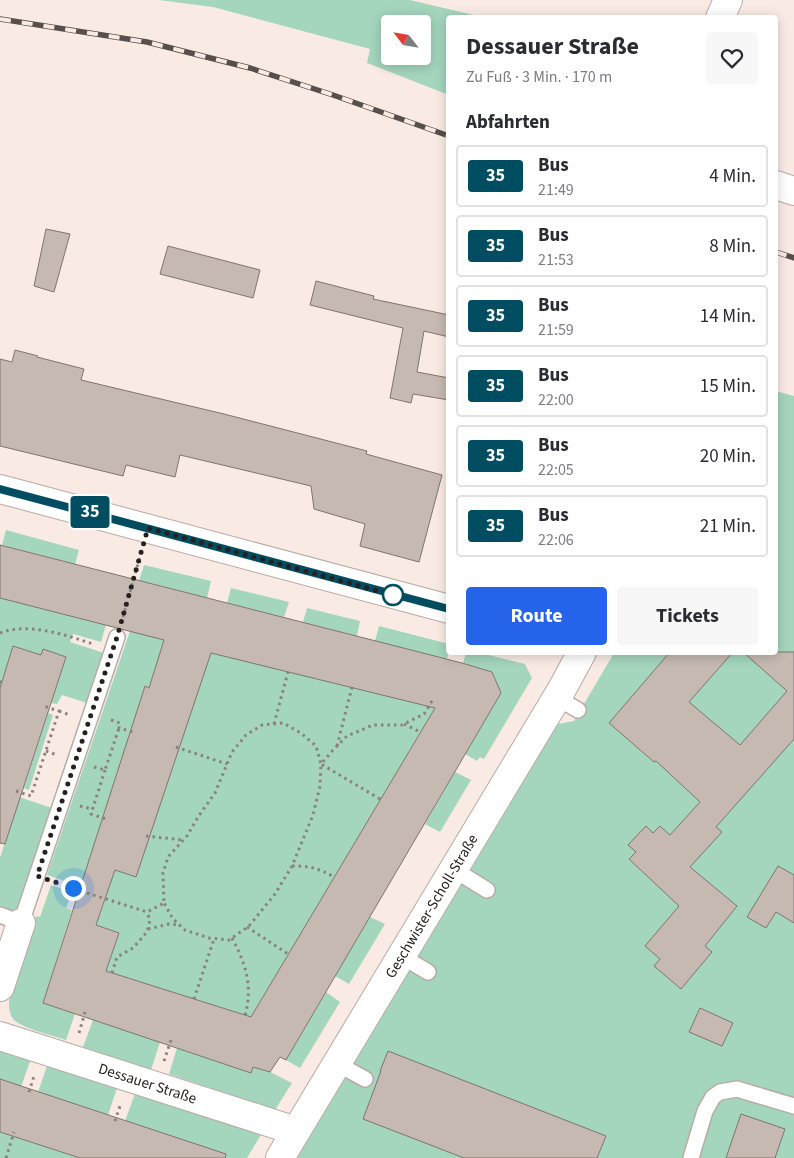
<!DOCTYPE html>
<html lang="de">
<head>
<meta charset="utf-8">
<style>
	:root { --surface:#fff; --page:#f7f7f7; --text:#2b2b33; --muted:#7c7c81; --line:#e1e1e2; --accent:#2563eb }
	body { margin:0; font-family:"Source Sans 3",sans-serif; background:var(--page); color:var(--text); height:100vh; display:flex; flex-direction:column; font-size:19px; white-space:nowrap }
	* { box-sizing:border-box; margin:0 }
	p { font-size:16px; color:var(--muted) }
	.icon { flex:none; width:28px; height:28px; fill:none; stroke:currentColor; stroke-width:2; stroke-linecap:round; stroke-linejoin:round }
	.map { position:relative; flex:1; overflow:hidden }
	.side { position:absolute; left:446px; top:15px; width:332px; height:640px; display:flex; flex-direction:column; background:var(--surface); border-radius:5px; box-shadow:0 2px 12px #0003 }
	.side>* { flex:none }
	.badge { padding:0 10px; border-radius:4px; font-size:18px; line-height:32px }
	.needle { width:32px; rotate:301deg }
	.buttons { position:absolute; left:381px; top:15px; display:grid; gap:10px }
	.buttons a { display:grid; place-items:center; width:50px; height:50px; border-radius:5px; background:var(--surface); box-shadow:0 2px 12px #0003; font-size:25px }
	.you { position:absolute; width:25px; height:25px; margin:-12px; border:4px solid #fff; border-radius:50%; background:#1a73e8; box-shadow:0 0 0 8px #1a73e833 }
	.map>.badge { position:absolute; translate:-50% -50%; box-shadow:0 0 0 2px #fff }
	h2 { padding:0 20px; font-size:19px; line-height:45px }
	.round { display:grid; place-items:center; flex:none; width:52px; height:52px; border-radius:5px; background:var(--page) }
	.overview { display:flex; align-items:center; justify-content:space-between; height:85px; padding:0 20px }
	h1 { font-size:24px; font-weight:700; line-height:38px }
	.button { display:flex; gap:10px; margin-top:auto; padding:10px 20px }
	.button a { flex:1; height:58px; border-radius:5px; background:var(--accent); color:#fff; font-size:20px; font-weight:700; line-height:58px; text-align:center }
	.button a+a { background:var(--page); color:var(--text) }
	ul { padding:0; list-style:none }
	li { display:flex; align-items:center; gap:15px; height:62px; margin:0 10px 8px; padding:0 10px; border:2px solid var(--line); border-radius:5px }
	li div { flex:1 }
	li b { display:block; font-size:19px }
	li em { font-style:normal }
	li .badge { min-width:55px; font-weight:700; text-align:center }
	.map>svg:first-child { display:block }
</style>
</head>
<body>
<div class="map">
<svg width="794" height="1158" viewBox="0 0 794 1158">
	<rect width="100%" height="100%" fill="#f9ebe4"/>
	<path fill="#a4d5bd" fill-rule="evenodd" d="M159 0H410L482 17 449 18V95L367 63 370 49 213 7ZM390 24H422V56H390Z
		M776 391 794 396V1158H297L558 724 574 721 614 653 776 652Z
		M6 530 79 550 75 564 2 545Z
		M144 565 211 581 207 598 150 583 149 587 138 584Z
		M231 588 289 602 284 617 227 603Z
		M0 598 106 625 101 642 73 634 70 642 104 653 87 703 62 695 57 704 51 703 66 657 43 649 41 655 14 646 0 694Z
		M307 608 360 621 357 636 303 622Z
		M379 626 449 644V650L447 659 375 641Z
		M130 631 166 634 149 688 145 687 106 810 115 870 136 877 207 652 438 703 251 1017 106 971 119 933 96 925 107 895 47 875Z
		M466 653H480L525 664 532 678 484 759 480 757 477 761 465 754 501 693 492 672 463 663Z
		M48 713 53 715 29 790 24 788Z
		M455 772 471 780 440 832 425 824Z
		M19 797 52 808 18 915 0 909V858Z
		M51 885 72 892 66 908 72 910 43 1003 75 1014 66 1040C54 1036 22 1028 14 1020 9 1014 9 1007 9 1001L36 916 40 917Z
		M370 917 385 924 349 984 335 976Z
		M326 992 340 1002 300 1068 286 1060Z
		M93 1020 160 1042 151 1070 83 1047Z
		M0 1046 32 1056 21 1087 0 1079Z
		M177 1048 251 1073 253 1067 270 1072 292 1083 275 1110 169 1074Z
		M48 1063 118 1085 108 1115 38 1092Z
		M136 1091 262 1133 247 1158H216L125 1121Z
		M0 1132 80 1158H0Z"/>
	<path fill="#c6b9b2" stroke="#7f746e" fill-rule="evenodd" d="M46 229 70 234 54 292 34 286Z
		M168 246 260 270 253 298 160 274Z
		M316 281 374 296 373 299 449 315V337L424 331 417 372 449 378V400L413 394 411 403 390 398 403 328 310 305Z
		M15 350 38 356 37 357 84 369 81 380 224 414 367 451 366 454 442 475 419 562 360 546 365 524 314 509 311 486 180 455 175 477 126 465 123 476 0 446V359L12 362Z
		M0 545 462 663 492 672 501 693 286 1060 280 1057 270 1072 253 1067 251 1073 43 1003 145 686 149 688 164 640 0 598ZM211 653 435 708 251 1017 106 971 119 933 96 925 115 870 136 877Z
		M13 646 41 655 43 649 66 657 5 844 0 843V688Z
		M670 652H733L689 702 740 745 787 691 743 652H794V739L716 827 722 832 690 867 737 906 705 946 712 952 681 989 654 966 660 959 645 946 679 906 629 859 636 852 628 845 646 826 653 833 660 826 670 835 700 802 656 761 654 762 609 723Z
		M778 866 794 875V923L776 912 766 928 747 917Z
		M700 1008 733 1023 722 1046 689 1032Z
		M388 1051 606 1136 597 1158H464L363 1119 381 1071H380Z
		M0 1079 226 1154 225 1158H80L0 1132Z
		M741 1114 785 1129 775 1158H726Z"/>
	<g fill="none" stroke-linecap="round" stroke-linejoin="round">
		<g stroke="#b8aba5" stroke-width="18">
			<path id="service" d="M557 698 578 710
				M453 869 487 890
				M0 915 21 923 117 637
				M401 956 428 972
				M336 1063 365 1079
				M691 1158 705 1111 713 1097 720 1092 737 1089 794 1106"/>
		</g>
		<g stroke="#b8aba5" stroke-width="30">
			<g id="minor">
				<path d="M720 18 728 0"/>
				<path d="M776 185 794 191"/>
				<path d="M0 489 449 609"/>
				<path d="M0 987 21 923"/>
				<path id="s1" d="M0 1036 296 1131"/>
				<path id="s2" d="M280 1158 562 689 582 652"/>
			</g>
		</g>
		<path stroke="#8b817c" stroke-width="3" stroke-dasharray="2.5 4" stroke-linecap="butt" d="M123 617 141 553
			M0 633C28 622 66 635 93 644
			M0 682H2
			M59 711 70 715
			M111 720 120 723 119 728 136 733
			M274 724 288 672
			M404 724 420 732
			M337 746 353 683
			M176 747 227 764
			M46 751 57 755
			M94 767 105 770 119 728
			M105 770 91 814 106 819
			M16 791 31 796 59 711 43 706
			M380 799 321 764 334 749 347 736 373 725H402L424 714 432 701
			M80 806 92 809
			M146 836 183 840
			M292 866C310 866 318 868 334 877
			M56 883 147 912 164 903 163 873 168 857 187 836 198 817 215 793 232 752 246 735 262 725 283 723 301 733 316 746 321 764 320 786 313 815 292 866 275 894 249 926 229 940 209 938 185 930 173 919 164 903
			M247 927 288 954
			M148 929 169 924 179 925
			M232 938C246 964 253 986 245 1016
			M112 973 117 957 133 948 147 932 150 920 147 912
			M194 999 214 939
			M79 1033 85 1012
			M164 1061 171 1040
			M29 1092 34 1076
			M115 1121 121 1103
			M6 1158 14 1132"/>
		<use href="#service" stroke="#fff" stroke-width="15"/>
		<use href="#minor" stroke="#fff" stroke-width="28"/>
		<g stroke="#564f4b" stroke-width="5.5">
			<path id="rail" d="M0 19 147 42 250 68 333 95 449 136
				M776 252 794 258"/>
		</g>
		<use href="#rail" stroke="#f9ebe4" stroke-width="4" stroke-dasharray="11" stroke-linecap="butt"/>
	</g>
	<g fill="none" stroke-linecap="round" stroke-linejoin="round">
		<g stroke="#fff" stroke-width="11">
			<path id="line" d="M0 489 449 609"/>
		</g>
		<use href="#line" stroke="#004c61" stroke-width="8"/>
		<path stroke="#26211e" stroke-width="5" stroke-dasharray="0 9" d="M73 888 37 876 117 637 148 528 393 595"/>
	</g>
	<circle fill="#fff" stroke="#004c61" stroke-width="2.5" cx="393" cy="595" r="10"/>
	<g text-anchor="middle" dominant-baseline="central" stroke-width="5" stroke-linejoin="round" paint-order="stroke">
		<g font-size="15" fill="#26211e" stroke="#f9ebe4">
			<text stroke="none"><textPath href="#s2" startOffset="294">Geschwister-Scholl-Straße</textPath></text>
			<text stroke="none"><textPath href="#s1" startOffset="155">Dessauer Straße</textPath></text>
		</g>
	</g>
</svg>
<div class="buttons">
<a><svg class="needle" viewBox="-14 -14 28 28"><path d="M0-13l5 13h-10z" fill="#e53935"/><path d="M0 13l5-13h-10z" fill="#7c7c81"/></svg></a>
</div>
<div class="you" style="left:73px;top:888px"></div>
<b class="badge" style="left:90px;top:512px;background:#004c61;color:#fff">35</b>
<section class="side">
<div class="overview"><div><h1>Dessauer Straße</h1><p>Zu Fuß · 3 Min. · 170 m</p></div><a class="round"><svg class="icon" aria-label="heart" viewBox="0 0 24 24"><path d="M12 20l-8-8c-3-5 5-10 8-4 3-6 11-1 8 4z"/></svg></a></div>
<h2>Abfahrten</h2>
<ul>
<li><span class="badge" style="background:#004c61;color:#fff">35</span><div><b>Bus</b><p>21:49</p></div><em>4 Min.</em></li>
<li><span class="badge" style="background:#004c61;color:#fff">35</span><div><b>Bus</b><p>21:53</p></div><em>8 Min.</em></li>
<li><span class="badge" style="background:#004c61;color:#fff">35</span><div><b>Bus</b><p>21:59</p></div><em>14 Min.</em></li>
<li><span class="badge" style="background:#004c61;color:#fff">35</span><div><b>Bus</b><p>22:00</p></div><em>15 Min.</em></li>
<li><span class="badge" style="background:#004c61;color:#fff">35</span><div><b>Bus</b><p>22:05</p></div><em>20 Min.</em></li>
<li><span class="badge" style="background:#004c61;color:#fff">35</span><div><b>Bus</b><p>22:06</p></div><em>21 Min.</em></li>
</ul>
<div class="button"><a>Route</a><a>Tickets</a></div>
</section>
</div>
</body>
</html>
